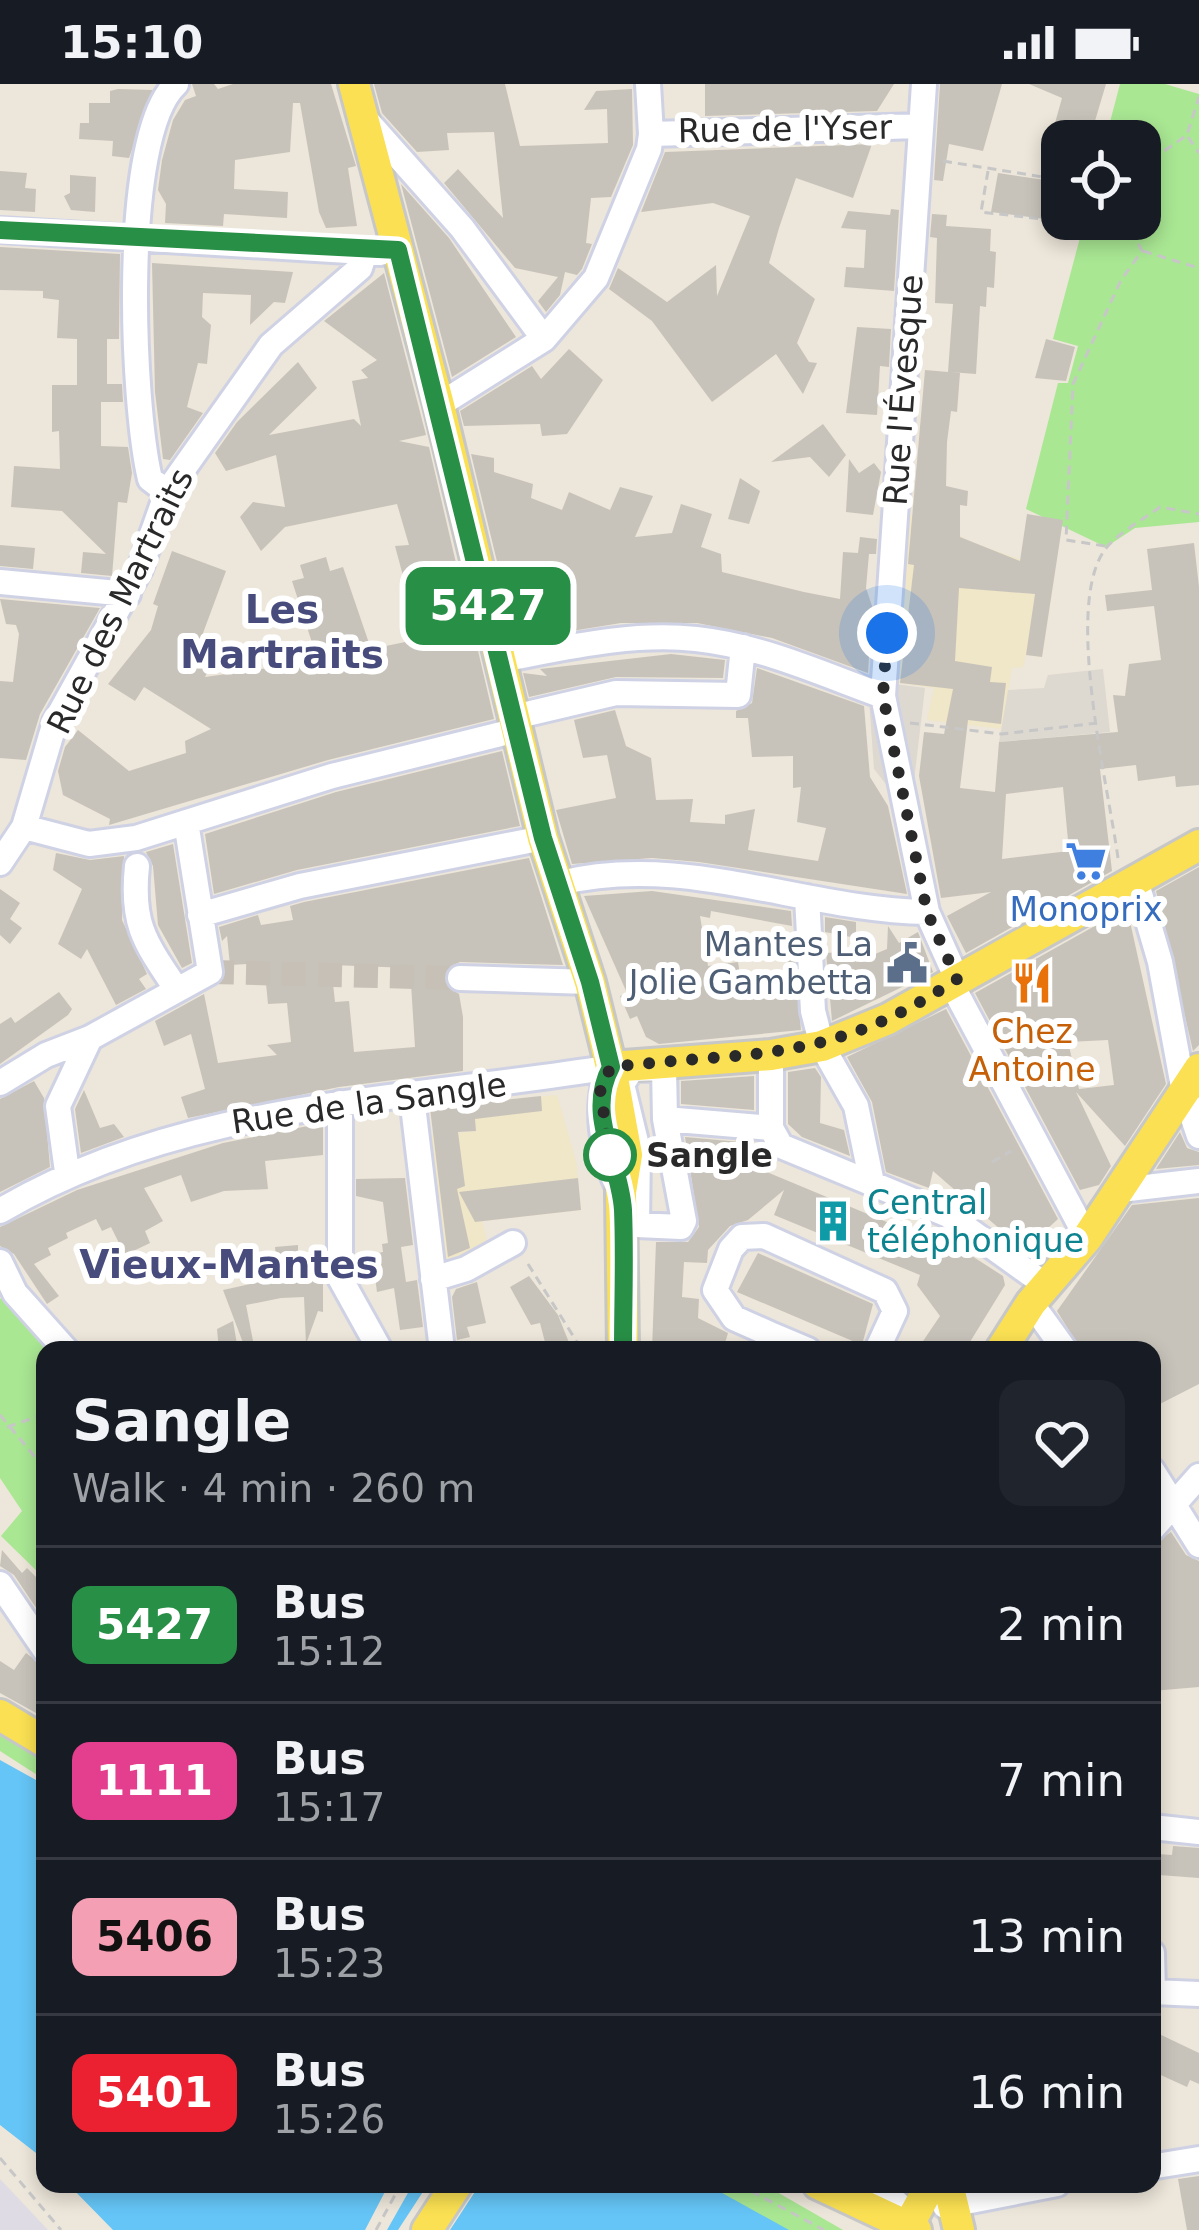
<!DOCTYPE html>
<html lang="en">
<head>
<meta charset="utf-8">
<style>
	:root { --surface:#171b24; --page:#20242c; --text:#f1f3f6; --muted:#9ea1a6; --line:#363941 }
	body { margin:0; font-family:"DejaVu Sans",sans-serif; background:var(--page); color:var(--text); height:100vh; display:flex; flex-direction:column; font-size:45px; white-space:nowrap }
	* { box-sizing:border-box; margin:0 }
	p { font-size:39px; color:var(--muted) }
	.icon { flex:none; width:66px; height:66px; fill:none; stroke:currentColor; stroke-width:2; stroke-linecap:round; stroke-linejoin:round }
	.map { position:relative; flex:1; overflow:hidden }
	.panel { position:absolute; left:36px; top:1257px; width:1125px; height:852px; display:flex; flex-direction:column; background:var(--surface); border-radius:24px; box-shadow:0 6px 18px #0003 }
	.panel>* { flex:none }
	.badge { padding:0 24px; border-radius:18px; font-size:42px; line-height:78px }
	.controls { position:absolute; left:1041px; top:36px; display:grid; gap:24px }
	.controls a { display:grid; place-items:center; width:120px; height:120px; border-radius:24px; background:var(--surface); box-shadow:0 6px 18px #0003; font-size:60px }
	.you { position:absolute; width:60px; height:60px; margin:-30px; border:9px solid #fff; border-radius:50%; background:#1a73e8; box-shadow:0 0 0 18px #1a73e833 }
	.map>.badge { position:absolute; translate:-50% -50%; box-shadow:0 0 0 6px #fff }
	.round { display:grid; place-items:center; flex:none; width:126px; height:126px; border-radius:24px; background:var(--page) }
	.overview { display:flex; align-items:center; justify-content:space-between; height:204px; padding:0 36px }
	h1 { font-size:57px; font-weight:700; line-height:90px }
	ul { padding:0; list-style:none }
	li { display:flex; align-items:center; gap:36px; height:156px; padding:0 36px; border-top:3px solid var(--line) }
	li div { flex:1 }
	li b { display:block; font-size:45px }
	li em { font-style:normal }
	li .badge { min-width:132px; font-weight:700; text-align:center }
	.status { display:flex; justify-content:space-between; align-items:center; height:84px; padding:0 60px; background:var(--surface); direction:ltr }
	.status svg { height:33px; fill:currentColor }
	.map>svg:first-child { display:block }
</style>
</head>
<body>
<div class="status"><b>15:10</b><svg viewBox="0 0 49 12"><path d="M0 12V9h3v3zM5 12V6h3v6zM10 12V3h3v9zM15 12V0h3v12zM26 1h20v11H26zM47 4h2v5h-2z"/></svg></div>
<div class="map">
<svg width="1199" height="2146" viewBox="0 0 1199 2146">
	<rect width="100%" height="100%" fill="#ede6da"/>
	<path fill="#dfdbe4" d="M0 2095 48 2146H0Z"/>
	<path fill="#f0e6c8" d="M910 431 931 433 968 457 1055 488 1042 573 1026 571 1023 583 1012 584 1002 645 927 636 934 604 899 599Z
		M557 1011 576 1077 581 1126 482 1137 489 1166 448 1182 442 1173 427 1052 476 1047 473 1019Z"/>
	<path fill="#a9e793" d="M1120 0H1165L1199 10V438L1135 444 1106 463 1026 425 1058 299H1068L1078 262 1053 255 1085 135H1140V57H1105Z
		M9 1209 55 1266H45V1495L1 1452 22 1427 0 1394V1215Z
		M0 1643 45 1670V1696L0 1667Z
		M703 2100H763L843 2146H785Z"/>
	<path fill="#ddd9d1" d="M1103 585 1110 648 999 658 1008 606 1044 604 1048 591Z
		M895 600 925 604 914 697 909 698Z
		M869 616 878 620 903 722 874 685Z"/>
	<path fill="#65c5f6" d="M0 1676 45 1701V2076L0 2041Z
		M68 2100H706L789 2146H113Z"/>
	<path fill="#ede6da" d="M389 2100H413L387 2146H365Z
		M428 2100H480L450 2146H398Z"/>
	<path fill="#c8c3ba" fill-rule="evenodd" d="M192 0H214L218 5 233 0H331L356 82 348 84 357 142 326 144 319 128 300 19H293L290 68 235 76 234 105 288 108 287 134 224 130 223 142 165 139 166 120 158 106 162 76 173 36 185 16 196 12Z
		M374 0H505L520 62 608 59 607 25 584 26 596 7 632 5 633 61 611 113 591 114 586 159 592 160 582 185 577 191 565 188 560 211 546 228 538 217 558 193 515 184 444 99 458 85 503 134 494 48 447 49 449 66 417 68 382 29Z
		M705 0H894L877 27 705 32Z
		M940 0H1002L983 67 949 60 943 97 934 96Z
		M1029 0H1106L1089 57H1050L1062 14Z
		M118 5 153 6 129 74 112 72 113 57 79 55 80 39H89V19H110V7Z
		M872 60 853 114 796 94 779 144 769 179 815 215 797 259 809 278 817 279 803 310 776 270 712 318 652 237 609 205 618 184 667 218 716 181 717 212 750 132 713 119 641 128 665 68Z
		M0 87 27 89 25 104 36 105 35 128 0 126Z
		M998 89 1058 98 1057 132 1052 136 991 128Z
		M70 91 96 93 95 128 71 126 64 112 70 109Z
		M401 100 449 154 516 253 452 293Z
		M891 125 899 126 894 207 844 203 846 183 864 184 866 146 841 144 848 127 890 131Z
		M932 130 947 131 946 142 991 145 990 167 996 168 994 204 987 203 986 223 980 222 976 290 950 288 960 289 957 328 951 327 947 358 946 402 968 407 967 422 960 421V453L1020 477 1027 430 1063 436 1042 573 1026 571 1035 510 959 504 955 577 992 583 990 598 1006 599 1001 640 968 636 960 704 995 708 999 658 1118 648 1113 611 1125 612 1129 580 1161 576 1154 522 1107 527 1105 511 1152 506 1147 465 1194 459 1199 503V701L1176 703 1175 692 1138 697 1136 681 1100 685 1112 787 966 869 947 832 991 808 941 814 919 692 924 648 944 650 953 605 900 599 914 481 908 480 925 286 948 288 953 220 935 219 937 154 930 153ZM1063 703 1069 767 1002 775 1006 710Z
		M0 163 120 170 119 255H107V300H122L123 318H101V362L128 363 132 389 127 419 118 418 112 492 81 489 83 468 106 470 62 427 11 423 14 382 60 385 59 347 52 348V301H77V255L57 254 59 216 43 214V207L0 206Z
		M152 179 293 188 285 219 274 218 250 241 251 211 203 209 202 233 211 241 207 280 198 279 187 323 203 329 170 376 163 375 155 308Z
		M384 189 426 351 399 357 429 363 456 479 451 481 463 525 468 524 494 635 328 676 109 741 110 735 63 711 58 687 65 663 78 646 129 687 186 669 185 657 211 645 144 603 135 617 108 600 151 546 158 522 153 520 172 467 226 487 196 568 212 579 205 593 318 577 292 497 304 494 300 481 326 473 330 487 343 483 371 565 420 555 395 462 409 461 397 420 285 443 261 467 240 433 253 418 285 423 276 371 226 387 215 369 237 338 298 278 317 304 269 351 354 335 361 342 352 297 368 294 361 286 377 276 324 237Z
		M857 243 891 245 889 283 880 282 877 331 846 329Z
		M1046 255 1075 263 1066 297 1035 294Z
		M569 265 603 296 567 350 542 352 540 340 464 342 460 327 532 282 541 295Z
		M823 340 846 371 829 393 810 373 771 378Z
		M471 370 494 374V388L533 400 531 414 562 426 569 408 610 426 620 403 653 412 635 453 672 449 681 420 712 430 701 463 721 470 722 488 804 508 840 515 843 468 858 469 860 453 877 455 876 470H869L866 504 872 522 868 589 772 554 697 539H621L516 556Z
		M849 375 859 389 874 379 881 388 873 431 846 428Z
		M740 394 760 407 749 440 728 435Z
		M0 461 35 464 33 485 0 482Z
		M0 515 100 524 40 630 26 676 0 674V597L13 598 19 550 16 541 6 540Z
		M671 570 725 576 723 594 616 593 529 613 523 589 547 592 540 585Z
		M757 584 864 622 870 693 888 722 907 810 699 778 652 774 572 780 556 726 616 714 607 671 583 674 574 636 615 626 626 662 651 674 656 716 693 715 690 738 725 740V731L755 725 748 766 818 777 826 744 797 738 801 703 793 704V672L752 673 748 634H736V627L752 619Z
		M502 667 520 742 297 786 214 810 205 750 336 708Z
		M173 760 192 879 182 884 158 841 153 782 146 768Z
		M56 769 90 776 124 772 122 836 147 890 139 895 146 905 116 921 87 865 81 875 58 860 82 805 53 786Z
		M529 774 563 881 460 878 447 884 445 901 459 910 463 933V987L339 1003 188 1034 181 1013 205 1005 191 950 164 962 155 937 204 910 218 979 277 971 267 961 291 958 287 919 268 920 264 879 230 881 227 852 222 857 219 843 258 831 261 841 293 836 290 822 304 818ZM331 881 410 884 415 963 354 968 349 917 335 918Z
		M1199 783V961L1193 967 1156 807Z
		M0 805 20 819 10 835 22 844 10 860 0 851Z
		M652 807 791 827 792 842 711 827 710 834 700 832 708 882 738 878 742 903 765 899 769 891 789 894 787 871 794 870 801 946 659 960 646 953 637 932 630 935 620 912 627 909 584 812Z
		M1127 824 1166 1000 1125 1062 1076 1008 1111 1082 1099 1101 1080 1106 975 909ZM1108 956 1114 1001 1079 1005 1068 958Z
		M825 833 856 838V854L825 848Z
		M888 842 899 859 918 848 933 888 832 937 826 869 856 867V878L887 865Z
		M59 908 72 925 68 931 0 980V940L11 933 15 939Z
		M946 925 1058 1135 1024 1166 933 1087 929 1104 886 1088 872 1018 847 973Z
		M815 984 821 993 820 1039 844 1046 850 1072 802 1053 788 1040V988Z
		M754 992V1026L681 1020V997Z
		M34 997 44 1014 50 1083 0 1108V1015Z
		M84 1006 100 1044 114 1040 124 1053 81 1069 75 1025Z
		M541 1012 542 1027 475 1035 476 1047 458 1048 465 1102 457 1105 470 1164 448 1173 430 1024Z
		M323 1039V1071L265 1077 268 1105 224 1107 191 1118 181 1091 144 1104 163 1137 145 1147 150 1159 125 1171 111 1143 102 1147 96 1135 66 1149 68 1154 48 1164 51 1171 34 1180 59 1212 47 1220 14 1170 0 1162V1143L77 1106 223 1059Z
		M1180 1048 1187 1064 1199 1068V1081L1156 1085Z
		M685 1053 751 1059 750 1081 930 1156 933 1147 1003 1192 1005 1201 965 1266H917L940 1232 917 1201 920 1191 774 1131 784 1106 748 1136 730 1142 708 1166 707 1179 684 1178 682 1213 699 1215 698 1234 728 1249 723 1266H652L656 1158H688L699 1143Z
		M405 1094 413 1161 401 1163 406 1198 417 1196 423 1243 400 1246 394 1204 377 1208 372 1170 383 1168 382 1160 388 1159 383 1118 356 1112V1095Z
		M578 1094 581 1126 475 1138 459 1108Z
		M1199 1114V1300L1152 1324V1266H1081L1057 1227 1132 1121Z
		M298 1161V1171H323V1228L318 1227 306 1260 304 1213 281 1214 246 1221 254 1262 245 1264 223 1206 278 1194 275 1163Z
		M758 1169 873 1220 862 1261 737 1208Z
		M529 1192 558 1231 572 1266H547L540 1239 531 1241 510 1203Z
		M477 1198 486 1239 467 1243 470 1253 457 1256 452 1213 456 1205Z
		M233 1237 238 1266H219L217 1245Z
		M1171 1448 1186 1471 1199 1477V1603L1152 1607V1461Z
		M2 1466 22 1489 27 1484 45 1502V1537L14 1491 0 1482Z
		M26 1569 45 1583V1634L0 1609V1577L14 1586Z
		M1173 1762 1199 1764V1794L1159 1791 1158 1770 1172 1771Z
		M1157 1949 1199 1969V2000L1190 1996 1187 2003 1152 1987Z
		M1199 2092V2146H1187L1178 2095Z"/>
	<g fill="none" stroke-linecap="round" stroke-linejoin="round">
		<path stroke="#c6c0b7" stroke-width="24" stroke-dasharray="24 12" stroke-linecap="butt" d="M210 888 460 894"/>
		<g stroke="#cfd2e4" stroke-width="30">
			<path id="minor" d="M648 0 651 50
				M924 0 883 612 927 828 957 895
				M367 37 462 144 544 255
				M0 146 381 169
				M439 321 544 255 596 194 649 65 651 50 920 42
				M167 408 150 395C132 320 120 52 176 0
				M0 498 128 510
				M501 576C565 564 631 548 696 555 762 562 822 590 883 612
				M514 633 616 609 738 611 743 563
				M24 743 89 760 136 754 332 692 517 646
				M0 779 24 743 55 638 140 485 167 408 271 261 360 184 365 168
				M137 782C131 839 144 857 175 903
				M1136 796 1160 878 1184 1008 1199 1052
				M560 799C684 768 803 826 927 828
				M807 813 813 927 822 962 856 1022 872 1099
				M200 831 300 802 543 754
				M460 894 590 898
				M951 899 1087 1154
				M771 971V1044L781 1062 948 1131 1047 1202
				M611 983C593 1017 602 1073 620 1107
				M664 984 665 1035 684 1137 681 1143 637 1141 638 1066 622 1000 632 985Z
				M0 999 46 971 90 954
				M412 1013 442 1266
				M340 1019V1194L380 1266
				M665 1035 771 1044
				M67 1088 58 1022 90 954 210 888 186 738
				M1120 1106 1199 1097
				M0 1127C184 1018 404 1017 611 983
				M0 1178 15 1209 66 1266
				M433 1195 466 1185 513 1159
				M1031 1219 1065 1266
				M770 1250 808 1266
				M763 1266 770 1250 734 1234 715 1206 731 1165 742 1153 764 1152 885 1207 895 1227 877 1266
				M1152 1386 1199 1461
				M1152 1445 1199 1392
				M0 1500 45 1566
				M1152 1743 1199 1748
				M1152 1869 1153 1908
				M1152 1908 1199 1910
				M1156 2082 1199 2075
				M870 2100 898 2120 895 2136
				M945 2122 1057 2100"/>
		</g>
		<g stroke="#c7c7c7" stroke-width="36">
			<path id="major" d="M354 0 439 321 543 754 590 898 611 983 627 1071 621 1108 623 1266
				M611 983 771 971 822 962 888 935 1199 761
				M1001 1266 1031 1219 1087 1154 1199 985
				M0 1631 45 1658
				M818 2100 916 2146
				M948 2100 959 2146
				M427 2146 457 2100
				M906 2146 931 2100"/>
		</g>
		<path stroke="#c7c7c7" stroke-width="3" stroke-dasharray="9 6" stroke-linecap="butt" d="M1188 53 1199 69
			M943 77 1062 96
			M1140 84 1187 51 1199 13
			M988 87 981 128 1060 137 1062 128
			M1143 167 1199 184
			M1105 462 1066 456 1073 300 1121 196 1142 167 1126 135
			M910 639 1002 650 1097 639
			M1118 774C1108 701 1066 531 1102 470 1113 451 1143 436 1160 423L1199 430
			M992 1078 1011 1067
			M528 1180 582 1266
			M0 1331 45 1385
			M7 1343 45 1330
			M0 2074 61 2146
			M738 2100 824 2146
			M376 2146 401 2100"/>
		<use href="#minor" stroke="#fff" stroke-width="24"/>
		<use href="#major" stroke="#fae052" stroke-width="30"/>
	</g>
	<g fill="none" stroke-linecap="round" stroke-linejoin="round">
		<g stroke="#fff" stroke-width="27">
			<path id="line" d="M0 146 398 166 543 754 590 898 611 983C585 1031 620 1077 623 1126 625 1172 623 1220 623 1266"/>
		</g>
		<use href="#line" stroke="#288f46" stroke-width="18"/>
		<path stroke="#292929" stroke-width="12" stroke-dasharray="0 21.6" d="M610 1071 600 1004 611 983C751 967 832 980 957 895L927 828 883 612 887 549"/>
	</g>
	<defs>
		<g id="supermarket-bare" transform="scale(3.24)"><path d="M-6-5.5h2.5l.6 2H6L4.5 2H-2.5L-4.4-4H-6ZM-1.5 3.2a1.3 1.3 0 1 0 .1 0ZM3 3.2a1.3 1.3 0 1 0 .1 0Z" fill="#3f7fe0" stroke="#fff" stroke-width="2.5" paint-order="stroke"/></g>
		<g id="civic-bare" transform="scale(3.24)"><path d="M-.6-6.5H3V-4.5H.6V-3L4-1V1h2V6H-6V1h2V-1L-.6-3ZM-1.2 2.5V6h2.4V2.5Z" fill="#5c6f8a" stroke="#fff" stroke-width="2.5" paint-order="stroke"/></g>
		<g id="restaurant-bare" transform="scale(3.24)"><path d="M-5-6h1v4h1v-4h1v4h1v-4h1v5L-1.5 .5V6h-2V.5L-5-1ZM5-6V6H3V1.5H1.5Q1.5-4 5-6Z" fill="#e8710a" stroke="#fff" stroke-width="2.5" paint-order="stroke"/></g>
		<g id="building-bare" transform="scale(3.24)"><path d="M-4-6H4V6H1V3H-1V6H-4ZM-2.5-4.3h1.7v1.8h-1.7ZM.8-4.3h1.7v1.8H.8ZM-2.5-1h1.7V.8h-1.7ZM.8-1h1.7V.8H.8Z" fill="#0f9aa8" stroke="#fff" stroke-width="2.5" paint-order="stroke"/></g>
	</defs>
	<g fill-rule="evenodd">
		<use href="#supermarket-bare" x="1086" y="777"/>
		<use href="#civic-bare" x="907" y="879"/>
		<use href="#restaurant-bare" x="1032" y="899"/>
		<use href="#building-bare" x="833" y="1137"/>
	</g>
	<circle fill="#fff" stroke="#288f46" stroke-width="6" cx="610" cy="1071" r="24"/>
	<g text-anchor="middle" dominant-baseline="central" stroke-width="12" stroke-linejoin="round" paint-order="stroke">
		<g font-size="33" fill="#292929" stroke="#fff">
			<text transform="translate(785 45) rotate(-1)">Rue de l'Yser</text>
			<text transform="translate(903 306) rotate(-86)">Rue l'Évesque</text>
			<text transform="translate(120 517) rotate(-64)">Rue des Martraits</text>
			<text transform="translate(369 1019) rotate(-8)">Rue de la Sangle</text>
		</g>
		<g font-size="33" fill="#366cbe" stroke="#fff">
			<text x="1086" y="825">Monoprix</text>
		</g>
		<g font-size="33" fill="#4e5e75" stroke="#fff" text-anchor="end">
			<text x="873" y="860">Mantes La<tspan x="873" dy="38">Jolie Gambetta</tspan></text>
		</g>
		<g font-size="33" fill="#c56008" stroke="#fff">
			<text x="1032" y="947">Chez<tspan x="1032" dy="38">Antoine</tspan></text>
		</g>
		<g font-size="33" font-weight="bold" fill="#292929" stroke="#fff" text-anchor="start">
			<text x="646" y="1071">Sangle</text>
		</g>
		<g font-size="33" fill="#0d838f" stroke="#fff" text-anchor="start">
			<text x="867" y="1118">Central<tspan x="867" dy="38">téléphonique</tspan></text>
		</g>
		<g font-size="39" font-weight="bold" fill="#474c7d" stroke="#fff">
			<text x="282" y="525">Les<tspan x="282" dy="45">Martraits</tspan></text>
			<text x="229" y="1180">Vieux-Mantes</text>
		</g>
	</g>
</svg>
<div class="controls">
<a><svg class="icon" aria-label="locate" viewBox="0 0 24 24"><circle cx="12" cy="12" r="6"/><path d="M12 2v4M12 18v4M2 12h4M18 12h4"/></svg></a>
</div>
<div class="you" style="left:887px;top:549px"></div>
<b class="badge" style="left:488px;top:522px;background:#288f46;color:#fff">5427</b>
<section class="panel">
<div class="overview"><div><h1>Sangle</h1><p>Walk · 4 min · 260 m</p></div><a class="round"><svg class="icon" aria-label="heart" viewBox="0 0 24 24"><path d="M12 20l-8-8c-3-5 5-10 8-4 3-6 11-1 8 4z"/></svg></a></div>
<ul>
<li><span class="badge" style="background:#288f46;color:#fff">5427</span><div><b>Bus</b><p>15:12</p></div><em>2 min</em></li>
<li><span class="badge" style="background:#e43f8e;color:#fff">1111</span><div><b>Bus</b><p>15:17</p></div><em>7 min</em></li>
<li><span class="badge" style="background:#f49fb3;color:#111">5406</span><div><b>Bus</b><p>15:23</p></div><em>13 min</em></li>
<li><span class="badge" style="background:#eb2132;color:#fff">5401</span><div><b>Bus</b><p>15:26</p></div><em>16 min</em></li>
</ul>
</section>
</div>
</body>
</html>
